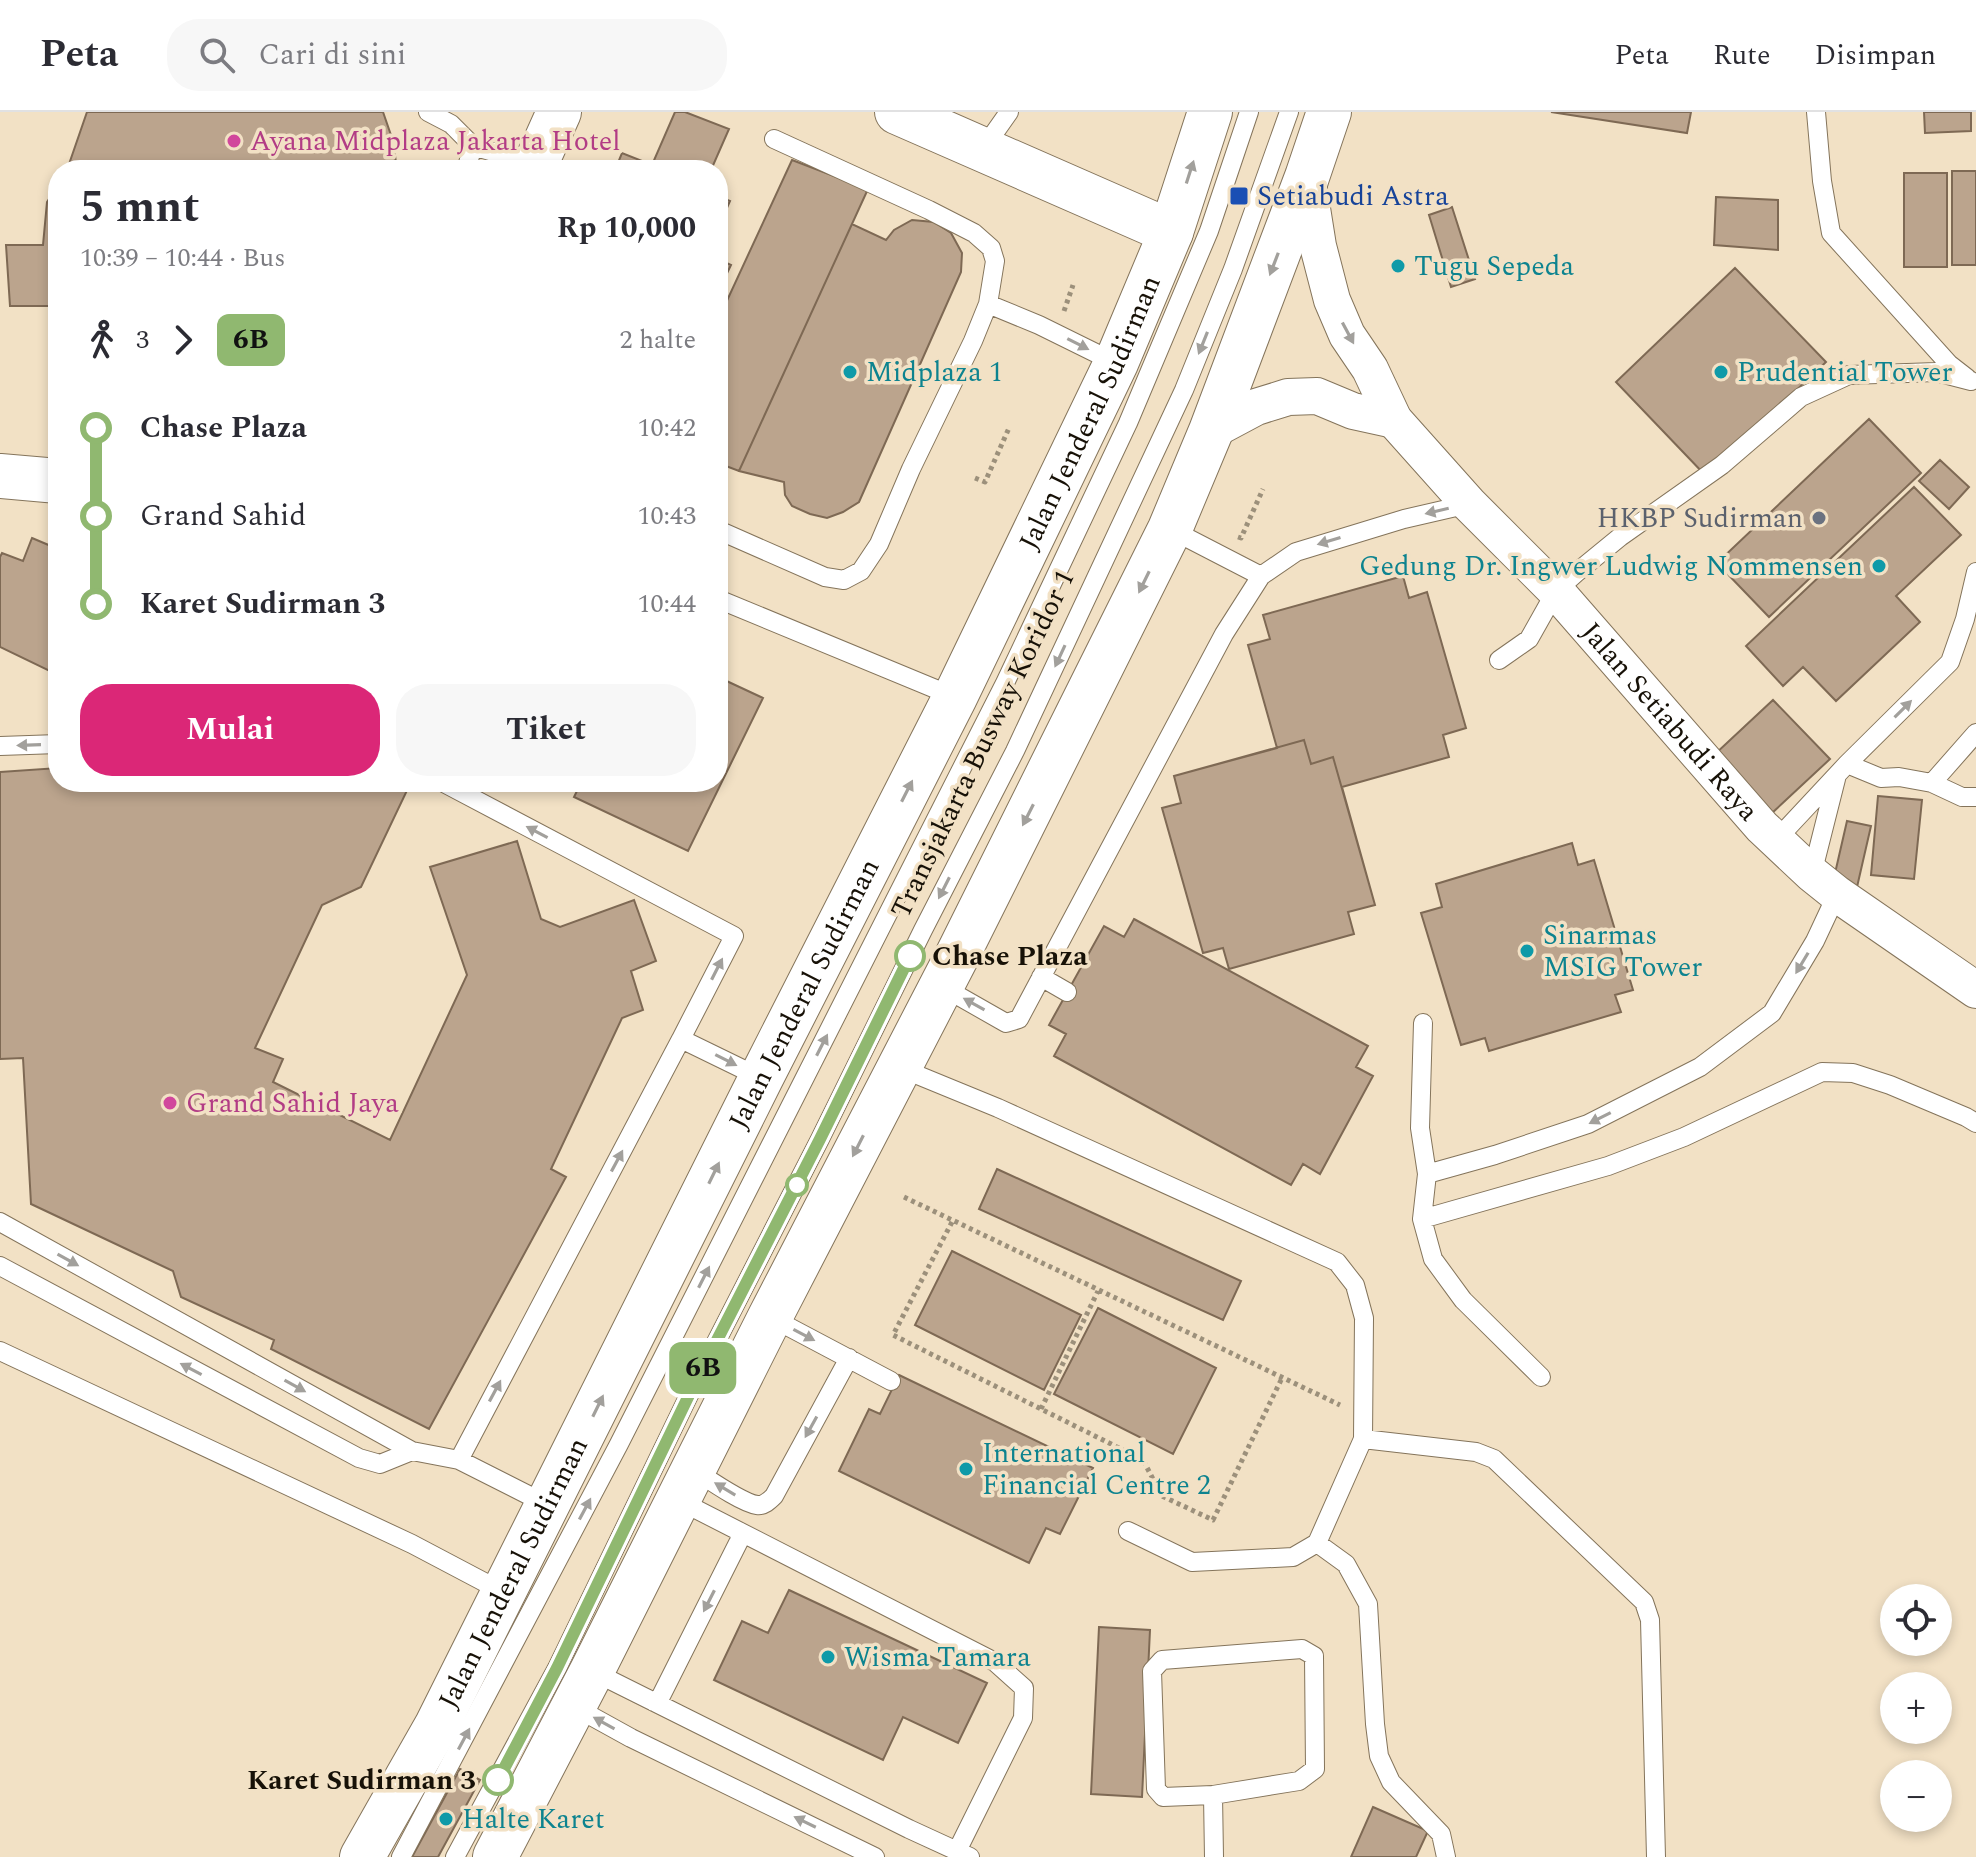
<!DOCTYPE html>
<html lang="id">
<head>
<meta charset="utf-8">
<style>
	:root { --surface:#fff; --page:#f7f7f7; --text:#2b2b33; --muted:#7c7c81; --line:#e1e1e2; --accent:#db2777 }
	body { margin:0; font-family:Spectral,serif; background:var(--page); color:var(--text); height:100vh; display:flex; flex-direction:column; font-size:30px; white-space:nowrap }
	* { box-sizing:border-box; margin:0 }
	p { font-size:26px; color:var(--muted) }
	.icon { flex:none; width:44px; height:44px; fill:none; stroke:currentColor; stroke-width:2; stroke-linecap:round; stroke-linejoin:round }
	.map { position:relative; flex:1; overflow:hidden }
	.drawer { position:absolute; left:48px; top:48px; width:680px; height:632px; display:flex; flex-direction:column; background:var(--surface); border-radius:32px; box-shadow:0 4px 12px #0003 }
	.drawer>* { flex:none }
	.badge { padding:0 16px; border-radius:12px; font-size:28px; line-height:52px }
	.controls { position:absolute; left:1880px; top:1472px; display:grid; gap:16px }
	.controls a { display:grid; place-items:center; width:72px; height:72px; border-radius:50%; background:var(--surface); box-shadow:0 4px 12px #0003; font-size:40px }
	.map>.badge { position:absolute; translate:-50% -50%; box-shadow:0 0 0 4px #fff }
	.legs { display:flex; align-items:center; gap:12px; height:88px; padding:0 32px; font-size:26px }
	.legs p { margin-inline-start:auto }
	.headline { display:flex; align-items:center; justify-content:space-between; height:136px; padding:0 32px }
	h1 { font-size:44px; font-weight:700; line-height:60px }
	.cta { display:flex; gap:16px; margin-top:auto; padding:16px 32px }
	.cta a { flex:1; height:92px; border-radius:32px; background:var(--accent); color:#fff; font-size:32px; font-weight:700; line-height:92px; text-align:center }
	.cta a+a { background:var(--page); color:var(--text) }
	ul { padding:0 32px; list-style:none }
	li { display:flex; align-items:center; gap:28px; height:88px; font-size:30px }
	li i { display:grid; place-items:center; width:12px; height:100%; margin:0 10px; background:currentColor }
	li i::after { content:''; width:20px; height:20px; margin:-10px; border:6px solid; border-radius:50%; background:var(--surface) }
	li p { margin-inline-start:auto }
	li:first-child i { background:linear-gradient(#0000 50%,currentColor 0) }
	li:last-child i { background:linear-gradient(currentColor 50%,#0000 0) }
	header { display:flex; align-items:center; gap:48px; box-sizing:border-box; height:112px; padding:0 40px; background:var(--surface); border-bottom:2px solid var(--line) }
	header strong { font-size:38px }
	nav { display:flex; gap:44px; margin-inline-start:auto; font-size:28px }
	.search { width:560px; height:72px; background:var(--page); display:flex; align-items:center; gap:20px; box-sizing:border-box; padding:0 28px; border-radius:32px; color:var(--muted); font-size:30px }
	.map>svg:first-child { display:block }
</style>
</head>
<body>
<header>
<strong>Peta</strong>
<div class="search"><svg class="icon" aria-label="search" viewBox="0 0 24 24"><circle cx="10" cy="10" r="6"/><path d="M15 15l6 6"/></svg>Cari di sini</div>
<nav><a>Peta</a><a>Rute</a><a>Disimpan</a></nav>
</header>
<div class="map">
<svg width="1976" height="1745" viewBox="0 0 1976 1745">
	<rect width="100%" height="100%" fill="#f2e1c5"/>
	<path fill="#bba48d" stroke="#7e6954" stroke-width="2" d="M87 0H383L393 29 397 58H67Z
		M675 0H685L729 17 711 58H615L622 41 652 53Z
		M1551 0H1691L1687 21Z
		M1551 0H1691L1687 21Z
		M1924 0H1971V19L1925 21Z
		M792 48 868 77 739 359 718 351V208Z
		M1952 59H1976V153H1952Z
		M1904 61H1947V155H1904Z
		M58 73V194H10L6 133H43L47 90Z
		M718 84 730 89 718 116Z
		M1716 85 1778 88V138L1714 133Z
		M1452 95 1475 167 1451 175 1429 103Z
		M912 108 934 110 951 121 962 141 961 160 859 390 843 400 827 406 810 402 792 394 785 383 784 370 739 359 852 112 886 128 894 118Z
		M718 147 731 153 718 180Z
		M1735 156 1826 250 1706 364 1616 270Z
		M55 225H58V289H57Z
		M1869 307 1921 361 1769 505 1717 451Z
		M1940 348 1969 375 1949 397 1919 369Z
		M1914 375 1961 423 1896 484 1920 510 1836 589 1803 555 1783 574 1746 534Z
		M32 426 58 437V563L0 535V445L2 441 23 449Z
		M1403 464 1409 486 1427 480 1466 616 1443 623 1449 645 1342 675 1375 793 1348 800 1354 822 1229 857 1223 836 1203 841 1162 696 1181 691 1174 664 1277 636 1248 533 1270 527 1263 503Z
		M718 565 763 586 688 739 574 685 577 679 557 670H718Z
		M1773 588 1830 647 1771 702 1714 643Z
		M1304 628 1311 652 1333 645 1375 793 1348 800 1354 822 1229 857 1223 836 1203 841 1162 696 1181 691 1174 664Z
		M58 656V670H411L361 775 322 793 255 936 283 947 273 970 390 1028 467 863 430 755 517 729 541 807 560 815 634 788 656 849 631 859 643 898 622 906 551 1057 566 1065 429 1317 271 1237 274 1228 181 1185 173 1159 31 1092 23 946 0 947V660Z
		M1878 684 1922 688 1914 767 1871 763Z
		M1847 709 1871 714 1857 775 1833 770Z
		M1572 731 1578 753 1594 748 1633 878 1615 883 1621 900 1489 939 1485 926 1461 933 1421 801 1442 795 1436 772Z
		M1134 807 1368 934 1356 955 1373 964 1320 1062 1303 1052 1291 1073 1054 944 1066 922 1049 913 1104 814 1124 825Z
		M997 1057 1241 1169 1223 1208 979 1097Z
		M952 1139 1081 1203 1044 1278 915 1213Z
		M1098 1196 1216 1256 1173 1342 1054 1282Z
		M899 1263 1093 1356 1060 1422 1046 1416 1029 1451 839 1359 869 1297 880 1302Z
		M789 1478 987 1571 958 1631 903 1605 883 1648 714 1568 742 1509 768 1521Z
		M1099 1515 1150 1518 1142 1685 1091 1682Z
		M460 1657 480 1668 438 1745H412Z
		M1373 1695 1428 1719 1416 1745H1351Z"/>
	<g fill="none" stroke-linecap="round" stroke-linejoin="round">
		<g stroke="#84745b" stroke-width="20">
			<path id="service" d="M428 0 451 12 473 34 517 47 535 54
				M1816 0 1822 69 1831 121 1949 252 1967 266
				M983 37 1009 0
				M466 58 473 34
				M988 192 1039 213 1116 251
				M1170 417 1261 464
				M718 418 825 465 844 468 861 459 879 432 911 357 973 229 988 192 995 149 991 136 974 121 929 98 774 27
				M718 487 955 585
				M1499 548 1529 527 1556 479 1576 461 1620 425 1722 353 1801 285 1849 263 1936 260 1971 269
				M0 634 58 632
				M1847 652 1881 666 1899 665 1932 671 1976 621
				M442 670 734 824 681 927
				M1932 671 1962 685H1976
				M1776 728 1847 652 1950 550 1965 507 1976 460
				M1812 762 1836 667
				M1041 865 1067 880
				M941 874 1006 911 1019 907 1224 522 1261 464 1296 440 1404 407 1469 392
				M1423 911 1420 1016 1427 1062 1422 1107 1433 1147 1463 1188 1541 1265
				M898 955 998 996 1337 1150 1355 1173 1364 1206 1363 1327 1317 1431 1346 1452 1368 1492 1375 1612 1379 1644 1391 1670 1441 1722 1446 1745
				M1427 1062 1495 1043 1588 1012 1700 955 1772 901 1815 829 1837 782
				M1422 1107 1608 1054 1684 1025 1822 960 1853 961 1890 973 1966 1005 1976 1011
				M0 1110 412 1339 459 1348 548 1393
				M0 1154 359 1346 380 1352 412 1339
				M770 1205 891 1269
				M0 1239 412 1432 503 1480
				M1363 1327 1476 1340 1494 1347 1644 1490 1650 1508 1656 1745
				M459 1348 681 927 761 966
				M694 1358C708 1367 742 1391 757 1393 764 1394 769 1389 774 1384L849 1246
				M678 1388 995 1550 1024 1576 1023 1606 957 1739
				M1128 1419 1192 1450 1293 1445 1317 1431
				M1302 1537 1314 1544 1315 1657 1299 1669 1213 1683 1163 1685 1156 1677 1152 1559 1162 1548Z
				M592 1559 909 1717 970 1745
				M654 1590 660 1586 739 1429 740 1424 739 1419
				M573 1594 631 1626 875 1745
				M1213 1683 1214 1745
				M401 1745 619 1332 1005 571 1128 311 1209 119 1249 0
				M455 1745 557 1556 691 1279 820 1027 923 818 1015 639 1184 278 1233 157 1289 0"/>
		</g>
		<g stroke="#84745b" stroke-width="38">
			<g id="minor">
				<path id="s1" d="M1307 65 1318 134 1332 188 1347 223 1370 257 1394 308 1469 392 1556 479 1762 715 1812 762 1837 782 1976 878"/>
				<path d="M1211 319 1256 295 1288 285 1317 284 1353 299 1394 308"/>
			</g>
		</g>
		<g stroke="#84745b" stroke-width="46">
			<path id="tertiary" d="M897 0 1171 120
				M533 58 559 0
				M0 364 58 369"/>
		</g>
		<g stroke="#84745b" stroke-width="46">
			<g id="primary">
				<path id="s2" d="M362 1745 437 1613 761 966 955 585 1116 251 1171 120 1210 0"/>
				<path d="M495 1745 592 1559 770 1205 957 844 1170 417 1211 319 1307 65 1329 0"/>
			</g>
		</g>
		<path stroke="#9c907b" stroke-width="5" stroke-dasharray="4 4" stroke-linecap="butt" d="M1064 199 1073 173
			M975 366 985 370 1009 316
			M1238 425 1241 426 1263 377
			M904 1085 1340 1293
			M952 1110 893 1223 1143 1348 1162 1384 1213 1408 1282 1266
			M1041 1297 1098 1179"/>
		<use href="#service" stroke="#fff" stroke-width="18"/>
		<use href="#minor" stroke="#fff" stroke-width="36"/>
		<use href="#tertiary" stroke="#fff" stroke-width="44"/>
		<use href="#primary" stroke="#fff" stroke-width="44"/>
	</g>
	<defs><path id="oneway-solid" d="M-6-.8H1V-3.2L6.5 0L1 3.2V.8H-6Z" transform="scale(2)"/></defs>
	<g fill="#a2a09c">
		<use href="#oneway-solid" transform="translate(1190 60) rotate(-72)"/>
		<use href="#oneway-solid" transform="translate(1274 152) rotate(111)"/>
		<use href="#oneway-solid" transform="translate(1348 221) rotate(62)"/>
		<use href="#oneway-solid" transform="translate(1203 231) rotate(112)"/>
		<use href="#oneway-solid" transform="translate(1078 232) rotate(27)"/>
		<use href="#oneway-solid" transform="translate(1437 399) rotate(167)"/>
		<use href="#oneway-solid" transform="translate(1329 429) rotate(163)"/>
		<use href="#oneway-solid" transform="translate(1144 470) rotate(116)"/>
		<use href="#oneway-solid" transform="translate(1060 544) rotate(115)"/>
		<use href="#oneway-solid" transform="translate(1903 597) rotate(-45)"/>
		<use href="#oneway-solid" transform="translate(29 633) rotate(178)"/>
		<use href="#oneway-solid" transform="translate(907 679) rotate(-63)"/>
		<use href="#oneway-solid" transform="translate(1028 703) rotate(117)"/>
		<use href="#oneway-solid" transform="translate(537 720) rotate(-152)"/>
		<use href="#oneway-solid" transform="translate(944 776) rotate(117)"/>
		<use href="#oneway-solid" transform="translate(1802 851) rotate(121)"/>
		<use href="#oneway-solid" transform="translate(717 857) rotate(-63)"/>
		<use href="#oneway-solid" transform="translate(974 892) rotate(-151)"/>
		<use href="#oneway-solid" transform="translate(822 933) rotate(-63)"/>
		<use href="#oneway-solid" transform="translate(726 948) rotate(27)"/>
		<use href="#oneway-solid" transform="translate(1600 1006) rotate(153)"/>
		<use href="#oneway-solid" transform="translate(858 1034) rotate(117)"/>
		<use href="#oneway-solid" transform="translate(617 1049) rotate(-62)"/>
		<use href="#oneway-solid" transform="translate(714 1061) rotate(-64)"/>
		<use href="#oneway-solid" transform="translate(68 1148) rotate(29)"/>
		<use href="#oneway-solid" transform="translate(704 1165) rotate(-63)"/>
		<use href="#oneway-solid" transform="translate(804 1223) rotate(28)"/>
		<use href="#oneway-solid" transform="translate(191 1257) rotate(-152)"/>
		<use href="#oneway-solid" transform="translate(295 1274) rotate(29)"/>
		<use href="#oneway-solid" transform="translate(495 1279) rotate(-62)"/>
		<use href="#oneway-solid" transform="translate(598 1294) rotate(-64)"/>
		<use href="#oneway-solid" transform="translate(811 1315) rotate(119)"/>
		<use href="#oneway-solid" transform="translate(725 1377) rotate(-149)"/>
		<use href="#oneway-solid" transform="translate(585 1397) rotate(-62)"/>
		<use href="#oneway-solid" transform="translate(709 1489) rotate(117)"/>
		<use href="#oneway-solid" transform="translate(604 1611) rotate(-151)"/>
		<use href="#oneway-solid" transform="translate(464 1627) rotate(-62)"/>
		<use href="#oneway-solid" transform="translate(805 1710) rotate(-154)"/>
	</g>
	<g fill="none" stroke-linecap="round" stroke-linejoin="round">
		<g stroke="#fff" stroke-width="18">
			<path id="line-1" d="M498 1668 557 1556 691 1279 820 1027 910 844"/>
		</g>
		<use href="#line-1" stroke="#90b870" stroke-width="12"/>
	</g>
	<g fill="#d1479c" stroke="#f2e1c5" stroke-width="3">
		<circle cx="234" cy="29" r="8"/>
		<circle cx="170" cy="991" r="8"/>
	</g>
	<rect fill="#1a4fb4" stroke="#f2e1c5" stroke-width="3" x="1229" y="74" width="20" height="20" rx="4"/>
	<g fill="#0f9aa8" stroke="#f2e1c5" stroke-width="3">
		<circle cx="1398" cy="154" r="8"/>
		<circle cx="850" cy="260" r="8"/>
		<circle cx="1721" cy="260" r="8"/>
		<circle cx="1879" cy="454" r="8"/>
		<circle cx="1527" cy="839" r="8"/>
		<circle cx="966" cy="1357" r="8"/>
		<circle cx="828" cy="1545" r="8"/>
		<circle cx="446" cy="1707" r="8"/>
	</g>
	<circle fill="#6b7280" stroke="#f2e1c5" stroke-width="3" cx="1819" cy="406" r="8"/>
	<g fill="#fff" stroke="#90b870" stroke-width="4">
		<circle cx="910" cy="844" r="14"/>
		<circle cx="797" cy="1073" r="10"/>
		<circle cx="498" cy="1668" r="14"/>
	</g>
	<g text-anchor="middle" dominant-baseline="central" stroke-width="7" stroke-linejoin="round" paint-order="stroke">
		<g font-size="28" fill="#b23c85" stroke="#f2e1c5" text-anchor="start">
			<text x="250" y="29">Ayana Midplaza Jakarta Hotel</text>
			<text x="186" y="991">Grand Sahid Jaya</text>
		</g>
		<g font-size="28" fill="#164399" stroke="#f2e1c5" text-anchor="start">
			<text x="1257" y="84">Setiabudi Astra</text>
		</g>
		<g font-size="28" fill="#0d838f" stroke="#f2e1c5" text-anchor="start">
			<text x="1414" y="154">Tugu Sepeda</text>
			<text x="866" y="260">Midplaza 1</text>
			<text x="1737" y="260">Prudential Tower</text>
			<text x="1863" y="454" text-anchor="end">Gedung Dr. Ingwer Ludwig Nommensen</text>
			<text x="1543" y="823">Sinarmas<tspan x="1543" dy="32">MSIG Tower</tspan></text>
			<text x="982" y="1341">International<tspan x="982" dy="32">Financial Centre 2</tspan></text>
			<text x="844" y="1545">Wisma Tamara</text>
			<text x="462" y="1707">Halte Karet</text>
		</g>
		<g font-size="28" fill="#171107" stroke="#f2e1c5">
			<text stroke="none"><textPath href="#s2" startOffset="1618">Jalan Jenderal Sudirman</textPath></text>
			<text stroke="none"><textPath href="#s1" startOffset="670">Jalan Setiabudi Raya</textPath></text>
			<text transform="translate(983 632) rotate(-64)">Transjakarta Busway Koridor 1</text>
			<text stroke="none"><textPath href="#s2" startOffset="970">Jalan Jenderal Sudirman</textPath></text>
			<text stroke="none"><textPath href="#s2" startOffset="322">Jalan Jenderal Sudirman</textPath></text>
		</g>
		<g font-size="28" fill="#5b616d" stroke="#f2e1c5" text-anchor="end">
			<text x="1803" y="406">HKBP Sudirman</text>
		</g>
		<g font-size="28" font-weight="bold" fill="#171107" stroke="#f2e1c5" text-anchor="start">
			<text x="932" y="844">Chase Plaza</text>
			<text x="476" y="1668" text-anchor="end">Karet Sudirman 3</text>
		</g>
	</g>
</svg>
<div class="controls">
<a><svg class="icon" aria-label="locate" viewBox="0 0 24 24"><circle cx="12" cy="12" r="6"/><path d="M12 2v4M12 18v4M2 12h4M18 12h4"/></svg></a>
<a>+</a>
<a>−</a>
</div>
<b class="badge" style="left:703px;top:1256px;background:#90b870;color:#111">6B</b>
<section class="drawer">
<div class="headline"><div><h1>5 mnt</h1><p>10:39 – 10:44 · Bus</p></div><b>Rp 10,000</b></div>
<div class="legs"><svg class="icon" aria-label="walk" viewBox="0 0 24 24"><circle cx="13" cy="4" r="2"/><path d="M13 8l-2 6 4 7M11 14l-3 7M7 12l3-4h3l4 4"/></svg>3<svg class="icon" aria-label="forward" viewBox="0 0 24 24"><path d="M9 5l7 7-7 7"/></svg><b class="badge" style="background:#90b870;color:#111">6B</b><p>2 halte</p></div>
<ul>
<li><i style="color:#90b870"></i><b>Chase Plaza</b><p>10:42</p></li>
<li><i style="color:#90b870"></i><span>Grand Sahid</span><p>10:43</p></li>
<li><i style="color:#90b870"></i><b>Karet Sudirman 3</b><p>10:44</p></li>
</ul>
<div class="cta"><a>Mulai</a><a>Tiket</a></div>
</section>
</div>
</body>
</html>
